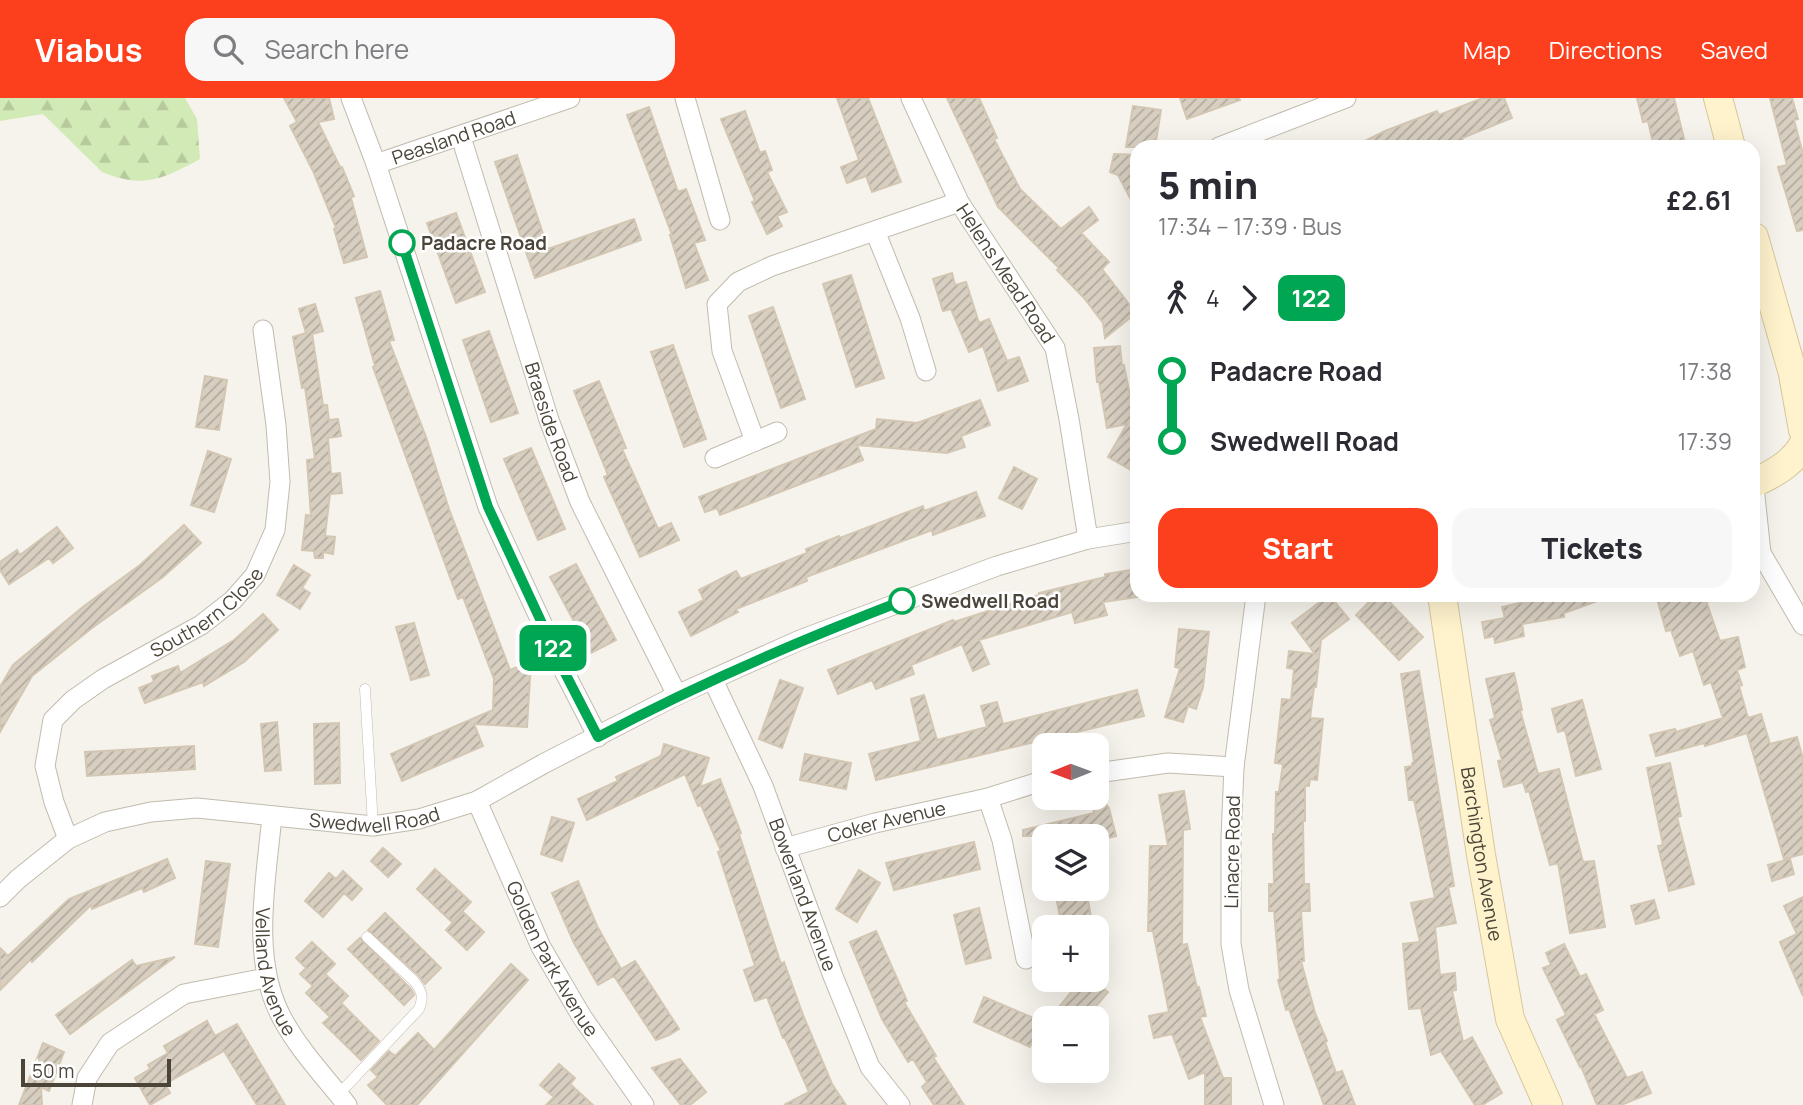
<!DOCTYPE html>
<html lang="en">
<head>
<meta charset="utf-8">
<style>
	:root { --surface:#fff; --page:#f7f7f7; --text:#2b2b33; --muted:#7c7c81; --accent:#fc3f1d }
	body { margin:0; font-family:Manrope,sans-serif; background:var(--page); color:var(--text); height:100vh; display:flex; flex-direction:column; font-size:26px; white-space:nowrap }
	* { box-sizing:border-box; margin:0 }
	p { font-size:23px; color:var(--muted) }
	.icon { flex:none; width:38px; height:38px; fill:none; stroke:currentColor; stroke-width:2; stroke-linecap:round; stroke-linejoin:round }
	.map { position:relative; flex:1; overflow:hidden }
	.panel { position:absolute; left:1130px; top:42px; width:630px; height:462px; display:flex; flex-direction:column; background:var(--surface); border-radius:21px; box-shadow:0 7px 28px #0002 }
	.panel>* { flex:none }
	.badge { padding:0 14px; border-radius:10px; font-size:24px; line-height:46px }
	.needle { width:46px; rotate:269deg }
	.tools { position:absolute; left:1032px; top:635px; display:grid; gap:14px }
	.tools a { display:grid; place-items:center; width:77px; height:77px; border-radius:14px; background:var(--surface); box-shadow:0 7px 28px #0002; font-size:35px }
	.scale { position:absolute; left:21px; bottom:18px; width:150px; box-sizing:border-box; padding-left:7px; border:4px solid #4b4439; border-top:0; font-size:19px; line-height:24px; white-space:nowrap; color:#4b4439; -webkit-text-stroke:5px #fff; paint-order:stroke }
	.map>.badge { position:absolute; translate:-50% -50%; box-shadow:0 0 0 4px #fff }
	.legs { display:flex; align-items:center; gap:10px; height:77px; padding:0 28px; font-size:23px }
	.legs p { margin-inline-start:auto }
	.summary { display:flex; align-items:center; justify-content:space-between; height:119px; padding:0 28px }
	h1 { font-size:38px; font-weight:800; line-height:52px }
	.button { display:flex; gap:14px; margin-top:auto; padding:14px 28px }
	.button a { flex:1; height:80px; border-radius:21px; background:var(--accent); color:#fff; font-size:28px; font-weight:800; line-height:80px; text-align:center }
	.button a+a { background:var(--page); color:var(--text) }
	ul { padding:0 28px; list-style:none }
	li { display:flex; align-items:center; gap:24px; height:70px; font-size:26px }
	li i { display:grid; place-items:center; width:10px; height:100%; margin:0 9px; background:currentColor }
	li i::after { content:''; width:18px; height:18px; margin:-9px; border:5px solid; border-radius:50%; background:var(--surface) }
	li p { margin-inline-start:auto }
	li:first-child i { background:linear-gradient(#0000 50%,currentColor 0) }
	li:last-child i { background:linear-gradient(currentColor 50%,#0000 0) }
	header { display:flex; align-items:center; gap:42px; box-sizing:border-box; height:98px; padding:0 35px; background:var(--accent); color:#fff }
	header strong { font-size:33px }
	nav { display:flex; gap:38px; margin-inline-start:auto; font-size:24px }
	.search { width:490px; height:63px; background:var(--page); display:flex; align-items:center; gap:18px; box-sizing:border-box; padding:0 24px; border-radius:21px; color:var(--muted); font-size:26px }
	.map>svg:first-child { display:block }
</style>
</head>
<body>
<header>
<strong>Viabus</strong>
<div class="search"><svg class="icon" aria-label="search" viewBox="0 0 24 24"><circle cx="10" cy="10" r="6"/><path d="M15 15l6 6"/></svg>Search here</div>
<nav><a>Map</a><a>Directions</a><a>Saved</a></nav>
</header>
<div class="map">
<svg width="1803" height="1007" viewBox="0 0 1803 1007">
	<defs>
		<pattern id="forest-firs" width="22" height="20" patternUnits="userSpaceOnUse" patternTransform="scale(1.75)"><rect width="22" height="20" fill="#d2eab5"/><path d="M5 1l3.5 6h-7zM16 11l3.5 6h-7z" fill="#b6ca9c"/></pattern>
		<pattern id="building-hatch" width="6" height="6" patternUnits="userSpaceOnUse" patternTransform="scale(1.75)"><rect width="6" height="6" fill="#d8cfc1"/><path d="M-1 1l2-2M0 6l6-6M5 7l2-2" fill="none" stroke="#b1aa9e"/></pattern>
	</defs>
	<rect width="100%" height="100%" fill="#f6f3ec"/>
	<path fill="url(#forest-firs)" d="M0 0H185L197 21 200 61C163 81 144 91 102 74L43 16 0 23Z"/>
	<path fill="url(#building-hatch)" stroke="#d3c7b4" stroke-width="2" d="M284 0H329L334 21 318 24 340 69H342L354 98 351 100 367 159 344 165 334 131 336 130 313 73 290 28 297 24Z
		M837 0H868L901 84 872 94 866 78 847 85 841 69 859 62Z
		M947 0H979L997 40 994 41 1020 91 1061 131 1089 109 1098 122 1081 135 1109 164 1102 171 1136 215 1105 240 1103 225 1084 200 1057 172 1059 170 998 109Z
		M1180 0H1239L1240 2 1187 21Z
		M1483 0H1504L1512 20 1462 40 1465 49H1353L1385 33 1437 13 1439 17Z
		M1637 0H1674L1686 49H1654L1648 23 1643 24Z
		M1770 0H1792L1798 21 1794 22 1803 56V132L1797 133 1778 69 1787 67Z
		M1133 8 1161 12 1155 49H1126Z
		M649 9 678 94 686 91 705 142 694 145 708 182 686 190 670 137H672L627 17Z
		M745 13 760 55 765 53 772 72 767 74 787 114 777 118 782 128 767 136 752 104 755 103 721 21Z
		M1114 56 1138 57V115L1118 77 1110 74Z
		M517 57 548 151 634 121 641 142 535 180 495 64Z
		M456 115 485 194 456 205 427 125Z
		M952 175 955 187 966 184 979 225 989 221 1007 263 1019 259 1028 283 998 293 983 248 969 254 951 211 943 213 933 181Z
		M851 177 884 280 856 289 823 186Z
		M380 193 394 242 389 243 426 339 449 411 510 572 531 564 527 629 474 626 483 648 402 683 391 656 493 612 494 581 463 499 458 501 373 269 375 268 356 200Z
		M315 206 323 233 312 236 323 307H327L329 322 338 321 341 338 328 340 331 376 340 375 342 395 330 396 325 438 335 439 333 456 323 454V460H315L314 453 302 452 306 417 311 418 307 362 315 361 305 289 302 290 293 239 306 235 299 211Z
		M773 209 805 301 781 310 749 218Z
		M489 233 518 315 491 324 463 242Z
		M673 247 706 341 684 349 651 254Z
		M1120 248 1122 267H1124L1138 339V376L1108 359 1127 326 1107 330 1099 284H1097L1094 250Z
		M205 278 227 282 219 332 196 329Z
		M599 283 626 350 622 351 658 431 671 425 679 442 640 459 604 379 608 377 574 293Z
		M980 302 990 327 961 338 965 349 947 355 857 347 863 362 720 417 717 410 705 414 699 399 876 331 877 321 917 325Z
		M531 350 565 431 538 442 504 361Z
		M208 353 231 361 214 414 191 407Z
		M1014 369 1037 381 1022 411 999 400Z
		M976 394 985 418 933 437 932 432 806 479 807 483 736 511 738 514 691 538 679 514 704 502 699 492 736 473 741 481 807 455 806 451 839 438 840 440 923 408 924 413Z
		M184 427 201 445 163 479 92 530 32 578 0 634V589L13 567 84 508 140 467Z
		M57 429 73 450 53 465 49 460 9 486 0 472V464L17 452 20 457Z
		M576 466 616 542 591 555 550 479Z
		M294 467 310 477 302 490 310 495 300 511 277 497Z
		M1138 471V499L1103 504 1107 517 1075 525 1072 514 979 542 989 566 973 573 962 546 911 567 914 576 876 591 872 582 838 596 828 572 953 522 954 524 1039 497V495L1105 479V476Z
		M1329 497 1349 521 1321 542 1316 589H1314L1310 620 1323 621 1317 682 1310 681 1309 688H1305V723H1303L1304 786H1309L1310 813H1301L1304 863H1301L1315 915 1327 943 1325 944 1336 975 1342 973 1355 1007H1324L1289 911 1286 912 1278 882 1280 881 1274 813H1269V786H1274L1273 736H1275L1276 694H1279L1283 666 1275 665 1282 601 1291 602 1294 571 1287 570 1289 553 1315 556 1292 525Z
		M1376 497H1383L1423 539 1399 562 1356 517Z
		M1527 497H1608V499L1564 515V519L1522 526 1524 538 1495 545 1494 538 1485 540 1482 524 1505 520 1502 509 1528 503Z
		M1656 497H1704L1720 543 1738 539 1745 569 1737 572 1742 587 1739 588 1748 620 1761 616 1770 646 1797 639 1803 661V756L1784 761 1747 635 1705 648 1704 645 1656 658 1650 637 1675 631 1676 634 1723 620 1711 584 1704 587 1693 553 1680 558 1671 532 1666 533Z
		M263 516 278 532 244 564 204 588 203 584 145 605 139 590 154 584 152 578 178 568 180 575 234 542Z
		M414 525 429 577 411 582 396 529Z
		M1179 531 1209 534 1203 589 1196 611 1188 608 1183 624 1165 619 1180 570 1175 569Z
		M1419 573 1454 788 1448 789 1456 825 1435 829 1440 877 1455 875 1456 892 1452 893 1463 944 1472 939 1502 995 1482 1007H1475L1441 953 1431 957 1421 910 1409 911 1403 846 1420 844 1411 805 1435 800 1414 702H1409L1405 669 1412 668V665L1414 664 1401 576Z
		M1514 575 1522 612H1520L1538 676 1559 671 1583 764 1594 763 1605 829 1570 835 1558 765 1550 767 1529 693 1526 694 1523 684 1504 689 1498 663 1502 662 1490 622 1495 620 1486 581Z
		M780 582 803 590 782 650 759 641Z
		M1137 592 1144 618 876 682 869 656 921 643 911 601 924 597 937 642 987 629 981 608 997 604 1003 626Z
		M1582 602 1601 671 1576 678 1565 632 1558 634 1552 611Z
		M277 624 281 672 265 673 261 626Z
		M339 625 340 685 315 686 314 626Z
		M664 646 709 660 700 689 720 681 741 735 739 736 781 866 784 864 803 917 832 986 846 1007H784L809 994 785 940H783L767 899 755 903 744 872 755 868 718 754 721 753 701 707 698 708 685 676 587 722 578 701 618 683 616 679 661 658Z
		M194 648 195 671 87 678 85 654Z
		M805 656 851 665 846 691 800 682Z
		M1670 665 1681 718 1677 719 1694 786 1669 793 1658 748 1663 747 1647 670Z
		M1184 693 1190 731 1183 732 1182 847 1187 846 1197 890 1199 889 1206 918 1200 919 1223 980H1231V1007H1205V974L1189 981 1172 936 1154 940 1149 918 1169 914 1153 833H1148L1150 748H1168L1159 697Z
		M1105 705 1109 710 1116 738 1097 743V738H1023V732L1094 715 1093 708Z
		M552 719 574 725 562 763 541 756Z
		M974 744 980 771 894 792 886 765Z
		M383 750 401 766 388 779 371 763Z
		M167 761 175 780 144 794 142 790 92 811 91 807 32 864 30 862 0 892V850L8 858 69 801Z
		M1790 761 1794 776 1772 783 1768 767Z
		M206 763 230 766 218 849 195 846Z
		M435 771 471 804 452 824 417 791Z
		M859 772 880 785 857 824 836 811Z
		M343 773 362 791 352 802 344 795 323 819 305 803 329 775 336 781Z
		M578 783 597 828 621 871 635 863 679 931 669 937 656 942 614 878 598 887 574 845 552 795Z
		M1063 791H1086L1093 830H1062L1055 793Z
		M1803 799V898L1780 844 1797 836 1784 808Z
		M1654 802 1659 820 1636 826 1631 808Z
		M979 810 991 860 966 866 954 817Z
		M463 814 484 834 467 852 446 832Z
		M385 815 441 870 425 886 419 878 368 832Z
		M876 833 907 903 904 904 936 958 933 959 964 1007H934L922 989 927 984 913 961 908 964 882 921 850 844Z
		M360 840 411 891 414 897 404 907 348 851Z
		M312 844 335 866 325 876 348 898 341 905 379 943 361 962 323 925 330 919 306 895 313 888 300 876 306 870 296 860Z
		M1564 846 1580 879 1586 876 1603 912 1594 916 1627 980 1642 974 1651 995 1621 1007H1597L1581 968 1580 969 1557 922 1566 917 1543 870 1551 867 1546 855Z
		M175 859 70 936 56 917 132 862 136 868Z
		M511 866 528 882 417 1007H387L368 987 378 979 371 972 389 953 395 958 418 935 434 952Z
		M1081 882H1094L1108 894 1086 920H1050Z
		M984 899 1041 923 1030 949 974 924Z
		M207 923 215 938 237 926 285 1007H257L224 953 165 986 170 995 150 1007 135 980 150 971 148 967 168 955 164 948Z
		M43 945 64 954 49 993 41 989 42 1007H19Z
		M680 961 706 994 690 1007H681L652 970Z
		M559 966 575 980 570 986 593 1007H546L554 999 540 987Z"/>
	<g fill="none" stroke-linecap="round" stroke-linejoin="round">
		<g stroke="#c2bbae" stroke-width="11">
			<path id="lane" d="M365 591 373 728
				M339 996 419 911C424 899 422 893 414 883L367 839"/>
		</g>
		<g stroke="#c2bbae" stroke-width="21">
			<g id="street">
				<path d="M351 0 376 66 488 409 565 575 598 639"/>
				<path d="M685 0 720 122"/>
				<path id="s1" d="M911 0 959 104 1055 250 1069 321 1088 441"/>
				<path id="s2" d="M461 39 549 322 580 404 677 597"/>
				<path d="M1219 49 1346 0"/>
				<path id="s3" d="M376 66 570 0"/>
				<path d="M875 133 910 220 926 273"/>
				<path d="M755 343 722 253 717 206 738 184 772 168 959 104"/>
				<path d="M715 360 777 334"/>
				<path d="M1754 389 1761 455 1803 527"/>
				<path d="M1256 497 1234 669 1231 740V846L1239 892 1274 1007"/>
				<path id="s4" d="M713 582 763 688 833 878 870 969 900 1007"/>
				<path d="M1097 675 1168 665 1234 669"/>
				<path d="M988 700 1002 742 1026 861"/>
				<path id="s5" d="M477 703 541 849 582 919 644 1007"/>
				<path id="s6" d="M272 718C266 783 250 861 282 920 299 952 325 979 347 1007"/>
				<path id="s7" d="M68 741 54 704 45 668 53 622 73 602 103 581 201 527 233 502 255 477 275 432 280 384 276 327 263 232"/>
				<path id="s8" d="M785 750 875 725 988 700 1045 682"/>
				<path id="s9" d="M0 799 18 781 68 741 105 724 151 714 197 710 373 728 419 721 477 703 543 666 677 597 800 542 997 468 1088 441 1138 433"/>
				<path d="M82 1007 87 980 110 945 184 896 266 880"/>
			</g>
		</g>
		<g stroke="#d6c79b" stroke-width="30">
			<g id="secondary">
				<path d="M1718 0 1731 49"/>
				<path d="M1754 139 1793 276 1803 332"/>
				<path d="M1754 385C1773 376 1792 366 1803 347"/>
				<path id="s10" d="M1442 497 1481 757 1510 921 1548 1007"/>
			</g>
		</g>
		<use href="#lane" stroke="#fff" stroke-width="10"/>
		<use href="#street" stroke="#fff" stroke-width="19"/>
		<use href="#secondary" stroke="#fff3cd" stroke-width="28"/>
	</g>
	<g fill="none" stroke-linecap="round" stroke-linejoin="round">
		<g stroke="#fff" stroke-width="16">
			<path id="line-1" d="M402 145 488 409 565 575 598 639C696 587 798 543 902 503"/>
		</g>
		<use href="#line-1" stroke="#00a651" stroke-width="10"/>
	</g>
	<g fill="#fff" stroke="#00a651" stroke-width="3.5">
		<circle cx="402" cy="145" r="12"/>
		<circle cx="902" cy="503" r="12"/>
	</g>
	<g text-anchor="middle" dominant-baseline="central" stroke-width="5" stroke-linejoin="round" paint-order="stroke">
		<g font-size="19" fill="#4b4439" stroke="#fff">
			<text stroke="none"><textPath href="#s3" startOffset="82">Peasland Road</textPath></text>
			<text stroke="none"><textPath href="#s1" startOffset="200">Helens Mead Road</textPath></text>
			<text stroke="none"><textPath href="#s2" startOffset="299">Braeside Road</textPath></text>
			<text stroke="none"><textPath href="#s7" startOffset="312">Southern Close</textPath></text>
			<text stroke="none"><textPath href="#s9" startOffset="402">Swedwell Road</textPath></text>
			<text stroke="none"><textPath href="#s8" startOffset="105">Coker Avenue</textPath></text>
			<text transform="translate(1232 754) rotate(-89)">Linacre Road</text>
			<text stroke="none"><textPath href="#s10" startOffset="262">Barchington Avenue</textPath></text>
			<text stroke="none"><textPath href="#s4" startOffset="233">Bowerland Avenue</textPath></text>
			<text stroke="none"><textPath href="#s5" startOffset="175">Golden Park Avenue</textPath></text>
			<text stroke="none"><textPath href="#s6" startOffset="158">Velland Avenue</textPath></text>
		</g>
		<g font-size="19" font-weight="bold" fill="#4b4439" stroke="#fff" text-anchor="start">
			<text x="421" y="145">Padacre Road</text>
			<text x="921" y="503">Swedwell Road</text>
		</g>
	</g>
</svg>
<div class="tools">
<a><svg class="needle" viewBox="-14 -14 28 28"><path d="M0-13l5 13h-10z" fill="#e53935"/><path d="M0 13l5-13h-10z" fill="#7c7c81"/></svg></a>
<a><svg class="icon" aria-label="layers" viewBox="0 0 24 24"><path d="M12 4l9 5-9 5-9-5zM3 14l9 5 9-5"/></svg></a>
<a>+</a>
<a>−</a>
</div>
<div class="scale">50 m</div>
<b class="badge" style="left:553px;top:550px;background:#00a651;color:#fff">122</b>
<section class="panel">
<div class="summary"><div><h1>5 min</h1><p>17:34 – 17:39 · Bus</p></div><b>£2.61</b></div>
<div class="legs"><svg class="icon" aria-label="walk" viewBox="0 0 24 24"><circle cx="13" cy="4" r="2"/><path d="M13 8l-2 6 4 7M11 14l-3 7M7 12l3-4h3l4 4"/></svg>4<svg class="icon" aria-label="forward" viewBox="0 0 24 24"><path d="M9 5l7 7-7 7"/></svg><b class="badge" style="background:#00a651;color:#fff">122</b></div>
<ul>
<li><i style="color:#00a651"></i><b>Padacre Road</b><p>17:38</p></li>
<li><i style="color:#00a651"></i><b>Swedwell Road</b><p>17:39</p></li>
</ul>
<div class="button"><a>Start</a><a>Tickets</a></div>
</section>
</div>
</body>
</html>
